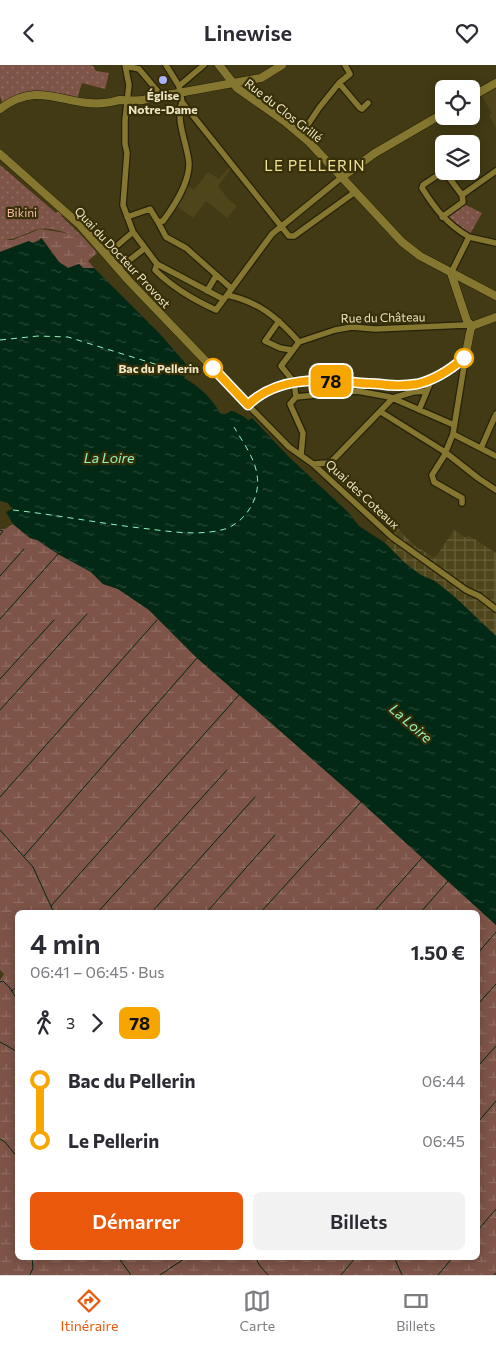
<!DOCTYPE html>
<html lang="fr">
<head>
<meta charset="utf-8">
<style>
	:root { --surface:#fff; --page:#f2f2f3; --text:#2b2b33; --muted:#7c7c81; --line:#e1e1e2; --accent:#ea580c }
	body { margin:0; font-family:Commissioner,sans-serif; background:var(--page); color:var(--text); height:100vh; display:flex; flex-direction:column; font-size:19px; white-space:nowrap }
	* { box-sizing:border-box; margin:0 }
	p { font-size:16px; color:var(--muted) }
	.icon { flex:none; width:28px; height:28px; fill:none; stroke:currentColor; stroke-width:2; stroke-linecap:round; stroke-linejoin:round }
	.map { position:relative; flex:1; overflow:hidden }
	.drawer { position:absolute; left:15px; top:845px; width:465px; height:350px; display:flex; flex-direction:column; background:var(--surface); border-radius:8px; box-shadow:0 2px 12px #0003 }
	.drawer>* { flex:none }
	.badge { padding:0 10px; border-radius:8px; font-size:18px; line-height:32px }
	.fabs { position:absolute; left:435px; top:15px; display:grid; gap:10px }
	.fabs a { display:grid; place-items:center; width:45px; height:45px; border-radius:8px; background:var(--surface); box-shadow:0 2px 12px #0003; font-size:25px }
	.map>.badge { position:absolute; translate:-50% -50%; box-shadow:0 0 0 2px #fff }
	.legs { display:flex; align-items:center; gap:8px; height:55px; padding:0 15px; font-size:16px }
	.legs p { margin-inline-start:auto }
	.overview { display:flex; align-items:center; justify-content:space-between; height:85px; padding:0 15px }
	h1 { font-size:28px; font-weight:600; line-height:38px }
	.action { display:flex; gap:10px; margin-top:auto; padding:10px 15px }
	.action a { flex:1; height:58px; border-radius:8px; background:var(--accent); color:#fff; font-size:20px; font-weight:600; line-height:58px; text-align:center }
	.action a+a { background:var(--page); color:var(--text) }
	ul { padding:0 15px; list-style:none }
	li { display:flex; align-items:center; gap:18px; height:60px; font-size:19px }
	li i { display:grid; place-items:center; width:8px; height:100%; margin:0 6px; background:currentColor }
	li i::after { content:''; width:12px; height:12px; margin:-6px; border:4px solid; border-radius:50%; background:var(--surface) }
	li p { margin-inline-start:auto }
	li:first-child i { background:linear-gradient(#0000 50%,currentColor 0) }
	li:last-child i { background:linear-gradient(currentColor 50%,#0000 0) }
	header { display:flex; justify-content:space-between; align-items:center; height:65px; padding:0 15px; background:var(--surface); font-size:22px; font-weight:600 }
	.menu { display:flex; justify-content:space-around; align-items:center; height:70px; border-top:1px solid var(--line); background:var(--surface); font-size:14px; color:var(--muted) }
	.menu a { display:grid; justify-items:center; gap:2px }
	.menu .on { color:var(--accent) }
	.map>svg:first-child { display:block }
</style>
</head>
<body>
<header><svg class="icon" aria-label="back" viewBox="0 0 24 24"><path d="M15 5l-7 7 7 7"/></svg>Linewise<svg class="icon" aria-label="heart" viewBox="0 0 24 24"><path d="M12 20l-8-8c-3-5 5-10 8-4 3-6 11-1 8 4z"/></svg></header>
<div class="map">
<svg width="496" height="1210" viewBox="0 0 496 1210">
	<defs>
		<pattern id="industrial-grid" width="8" height="8" patternUnits="userSpaceOnUse" patternTransform="scale(1.25)"><rect width="8" height="8" fill="#4e451a"/><path d="M0 4h8M4 0v8" fill="none" stroke="#68603a"/></pattern>
		<pattern id="grass-dots" width="8" height="8" patternUnits="userSpaceOnUse" patternTransform="scale(1.25)"><rect width="8" height="8" fill="#7e5448"/><path d="M2 2h.1M6 6h.1" fill="none" stroke="#916d61" stroke-width="1.8" stroke-linecap="round"/></pattern>
		<pattern id="wetland-marsh" width="20" height="14" patternUnits="userSpaceOnUse" patternTransform="scale(1.25)"><rect width="20" height="14" fill="#7e5448"/><path d="M1 5h8M5 5V1M11 12h8M15 12V8" fill="none" stroke="#916d61"/></pattern>
		<pattern id="water-ripples" width="26" height="14" patternUnits="userSpaceOnUse" patternTransform="scale(1.25)"><rect width="26" height="14" fill="#012916"/><path d="M2 4q2-2 4 0t4 0M15 11q2-2 4 0t4 0" fill="none" stroke="#264836"/></pattern>
	</defs>
	<rect width="100%" height="100%" fill="#413a14"/>
	<path fill="#4e451a" d="M496 21V63L489 50 492 48 481 30Z
		M229 102 231 104 218 121 228 134 237 141 227 153 206 136 193 153 175 140 185 119 194 125 208 107 219 114Z"/>
	<path fill="url(#industrial-grid)" d="M398 464 415 481 435 493 454 465 466 473 468 470 496 488V571L435 516 421 510 405 498 385 478Z"/>
	<path fill="url(#grass-dots)" d="M0 0H90L93 1 96 6 109 8 105 24 82 18 77 34 49 27 22 30 2 37 0 31Z
		M0 100 56 148 59 146 63 149 61 151 82 171 78 172C70 168 47 162 39 164 23 168 19 175 0 175Z
		M464 139 482 148 470 169 449 155 447 150Z"/>
	<path fill="url(#wetland-marsh)" fill-rule="evenodd" d="M40 164 72 169 78 172 82 171 97 188 88 196 94 203H83L79 199 68 203 59 197 42 173 33 178 29 176 0 187V175H13Z
		M13 459 30 473 37 475 58 489 91 507 103 519 118 524 149 545 197 593 361 737 496 860V1210H0V915L4 909 0 905V464H5ZM18 848H478V1192H18Z"/>
	<path fill="url(#water-ripples)" d="M41 173 59 197 68 203 79 199 83 203H94L160 269 186 299 189 305 184 313C201 322 211 333 221 349H226L231 346C236 347 244 351 248 355L252 353 288 391 348 447 359 461 385 478 405 498 421 510 435 516 455 532 496 571V860L361 737 197 593 149 545 118 524 103 519 91 507 58 489 37 475 30 473 13 459 6 447 12 444 8 438 0 436V187L29 176 33 178 39 176Z"/>
	<g fill="none" stroke-linecap="round" stroke-linejoin="round">
		<path stroke="#012916" stroke-width="1" d="M0 465 3 466 0 470
			M0 511 24 484
			M0 554 58 489
			M0 614 54 555
			M0 645 87 549
			M0 732 157 555
			M0 765 33 802 54 848
			M24 791 197 593
			M51 841 239 630
			M97 848 227 705
			M151 848 255 732
			M206 848 275 770
			M260 848 361 737
			M373 848 422 793
			M420 848 448 816
			M478 888 496 867
			M0 917 3 916 10 923 18 936
			M12 926 18 921
			M478 939 496 919
			M0 977 18 987
			M478 1001 496 981
			M478 1057 496 1036
			M0 1074 5 1077 18 1093
			M478 1165 496 1144
			M118 1192 131 1210
			M255 1192 260 1201 268 1210
			M394 1192 402 1210
			M30 1210 33 1203 32 1192
			M160 1210 187 1192
			M341 1210 356 1192
			M438 1210 453 1192
			M494 1210 496 1208"/>
		<path stroke="#90f5bc" stroke-width="1" stroke-dasharray="6 5" stroke-linecap="butt" d="M0 275 38 271 68 272 187 309
			M13 445C58 450 103 459 149 464 173 467 201 471 225 464 246 457 261 432 257 410 255 393 242 376 234 362"/>
		<g stroke="#25210a" stroke-width="8">
			<path id="street" d="M125 0 129 20 125 55V79L127 88 123 140 133 167 157 199 223 234
				M166 0 179 21 182 37 289 171H294L355 127
				M345 0 350 9 339 18 360 43 362 44 368 38
				M126 1 139 4 160 29
				M179 21 204 0
				M182 37C175 57 188 80 189 99 189 119 174 141 163 156L158 157 166 172 186 183 231 223
				M301 70 319 43 339 18
				M444 106 423 120 422 123C436 145 446 158 469 172L451 208
				M462 130 496 106
				M127 152 150 144 158 157
				M442 152 463 137 462 130 444 106
				M469 172 496 178
				M106 190 133 167
				M157 199 155 205C173 223 194 235 216 245L272 169 342 112
				M118 204 145 183
				M207 226 216 211
				M227 230C259 237 277 252 299 277L335 265 352 262 375 264 465 260 471 261
				M279 256 265 276 280 283 292 285
				M299 277 281 301 294 317 296 332 290 339 303 368 301 390
				M296 332 357 326 390 332 454 360
				M248 340 289 382 313 399 392 472 466 525 479 531 496 544
				M419 345 432 314
				M381 347 445 387 478 413 496 425
				M453 369 496 391
				M481 383 496 349
				M313 399 327 398 331 397 393 333 413 327 427 326
				M462 438V433L434 417 432 410 444 391 453 369 465 295 464 293"/>
		</g>
		<g stroke="#25210a" stroke-width="9">
			<path id="secondary" d="M219 0 237 23 284 56 309 77 402 177 420 191 496 231
				M471 32 496 18
				M0 44C40 14 64 42 104 38 109 38 114 36 120 35 127 35 135 36 143 35 154 32 161 28 173 29L261 13 282 0
				M0 89 80 160 129 216 248 340C305 282 410 356 463 294 468 288 468 270 472 261
				M342 112 375 88 444 48
				M451 208 467 256 472 261
				M472 261 496 252"/>
		</g>
		<use href="#street" stroke="#85772f" stroke-width="5.5"/>
		<use href="#secondary" stroke="#85772f" stroke-width="8"/>
	</g>
	<g fill="none" stroke-linecap="round" stroke-linejoin="round">
		<g stroke="#fff" stroke-width="11">
			<path id="line-1" d="M213 303 248 340C277 311 322 314 360 318 367 319 373 318 379 319 392 321 404 321 417 319 435 315 450 305 464 293"/>
		</g>
		<use href="#line-1" stroke="#f7a600" stroke-width="8"/>
	</g>
	<circle fill="#a7b1fc" stroke="#372f08" stroke-width="2" cx="163" cy="15" r="5"/>
	<g fill="#fff" stroke="#f7a600" stroke-width="2.5">
		<circle cx="464" cy="293" r="9"/>
		<circle cx="213" cy="303" r="9"/>
	</g>
	<g text-anchor="middle" dominant-baseline="central" stroke-width="4.5" stroke-linejoin="round" paint-order="stroke">
		<g font-size="12" font-weight="bold" fill="#eee7c3" stroke="#372f08">
			<text x="163" y="30">Église<tspan x="163" dy="14">Notre-Dame</tspan></text>
		</g>
		<g font-size="12" fill="#eee7c3" stroke="#372f08">
			<text transform="translate(284 45) rotate(38)">Rue du Clos Grillé</text>
			<text transform="translate(123 192) rotate(47)">Quai du Docteur Provost</text>
			<text transform="translate(383 252) rotate(-1)">Rue du Château</text>
			<text transform="translate(363 429) rotate(43)">Quai des Coteaux</text>
		</g>
		<g font-size="12" fill="#f5b9a6" stroke="#372f08">
			<text x="22" y="147">Bikini</text>
		</g>
		<g font-size="12" font-weight="bold" fill="#eee7c3" stroke="#372f08" text-anchor="end">
			<text x="199" y="303">Bac du Pellerin</text>
		</g>
		<g font-size="14" font-style="italic" fill="#90f5bc" stroke="#372f08">
			<text x="109" y="392">La Loire</text>
			<text transform="translate(411 658) rotate(41)">La Loire</text>
		</g>
		<g font-size="15" letter-spacing="1" fill="#efe097" stroke="#372f08">
			<text x="315" y="100">LE PELLERIN</text>
		</g>
	</g>
</svg>
<div class="fabs">
<a><svg class="icon" aria-label="locate" viewBox="0 0 24 24"><circle cx="12" cy="12" r="6"/><path d="M12 2v4M12 18v4M2 12h4M18 12h4"/></svg></a>
<a><svg class="icon" aria-label="layers" viewBox="0 0 24 24"><path d="M12 4l9 5-9 5-9-5zM3 14l9 5 9-5"/></svg></a>
</div>
<b class="badge" style="left:331px;top:316px;background:#f7a600;color:#111">78</b>
<section class="drawer">
<div class="overview"><div><h1>4 min</h1><p>06:41 – 06:45 · Bus</p></div><b>1.50 €</b></div>
<div class="legs"><svg class="icon" aria-label="walk" viewBox="0 0 24 24"><circle cx="13" cy="4" r="2"/><path d="M13 8l-2 6 4 7M11 14l-3 7M7 12l3-4h3l4 4"/></svg>3<svg class="icon" aria-label="forward" viewBox="0 0 24 24"><path d="M9 5l7 7-7 7"/></svg><b class="badge" style="background:#f7a600;color:#111">78</b></div>
<ul>
<li><i style="color:#f7a600"></i><b>Bac du Pellerin</b><p>06:44</p></li>
<li><i style="color:#f7a600"></i><b>Le Pellerin</b><p>06:45</p></li>
</ul>
<div class="action"><a>Démarrer</a><a>Billets</a></div>
</section>
</div>
<nav class="menu">
<a class="on"><svg class="icon" aria-label="directions" viewBox="0 0 24 24"><path d="M12 3l9 9-9 9-9-9zM9 14v-3h6M13 9l2 2-2 2"/></svg>Itinéraire</a>
<a><svg class="icon" aria-label="map" viewBox="0 0 24 24"><path d="M3 6l6-2 6 2 6-2v14l-6 2-6-2-6 2zM9 4v14M15 6v14"/></svg>Carte</a>
<a><svg class="icon" aria-label="tickets" viewBox="0 0 24 24"><path d="M3 7h18v10H3zM15 7v10"/></svg>Billets</a>
</nav>
</body>
</html>
